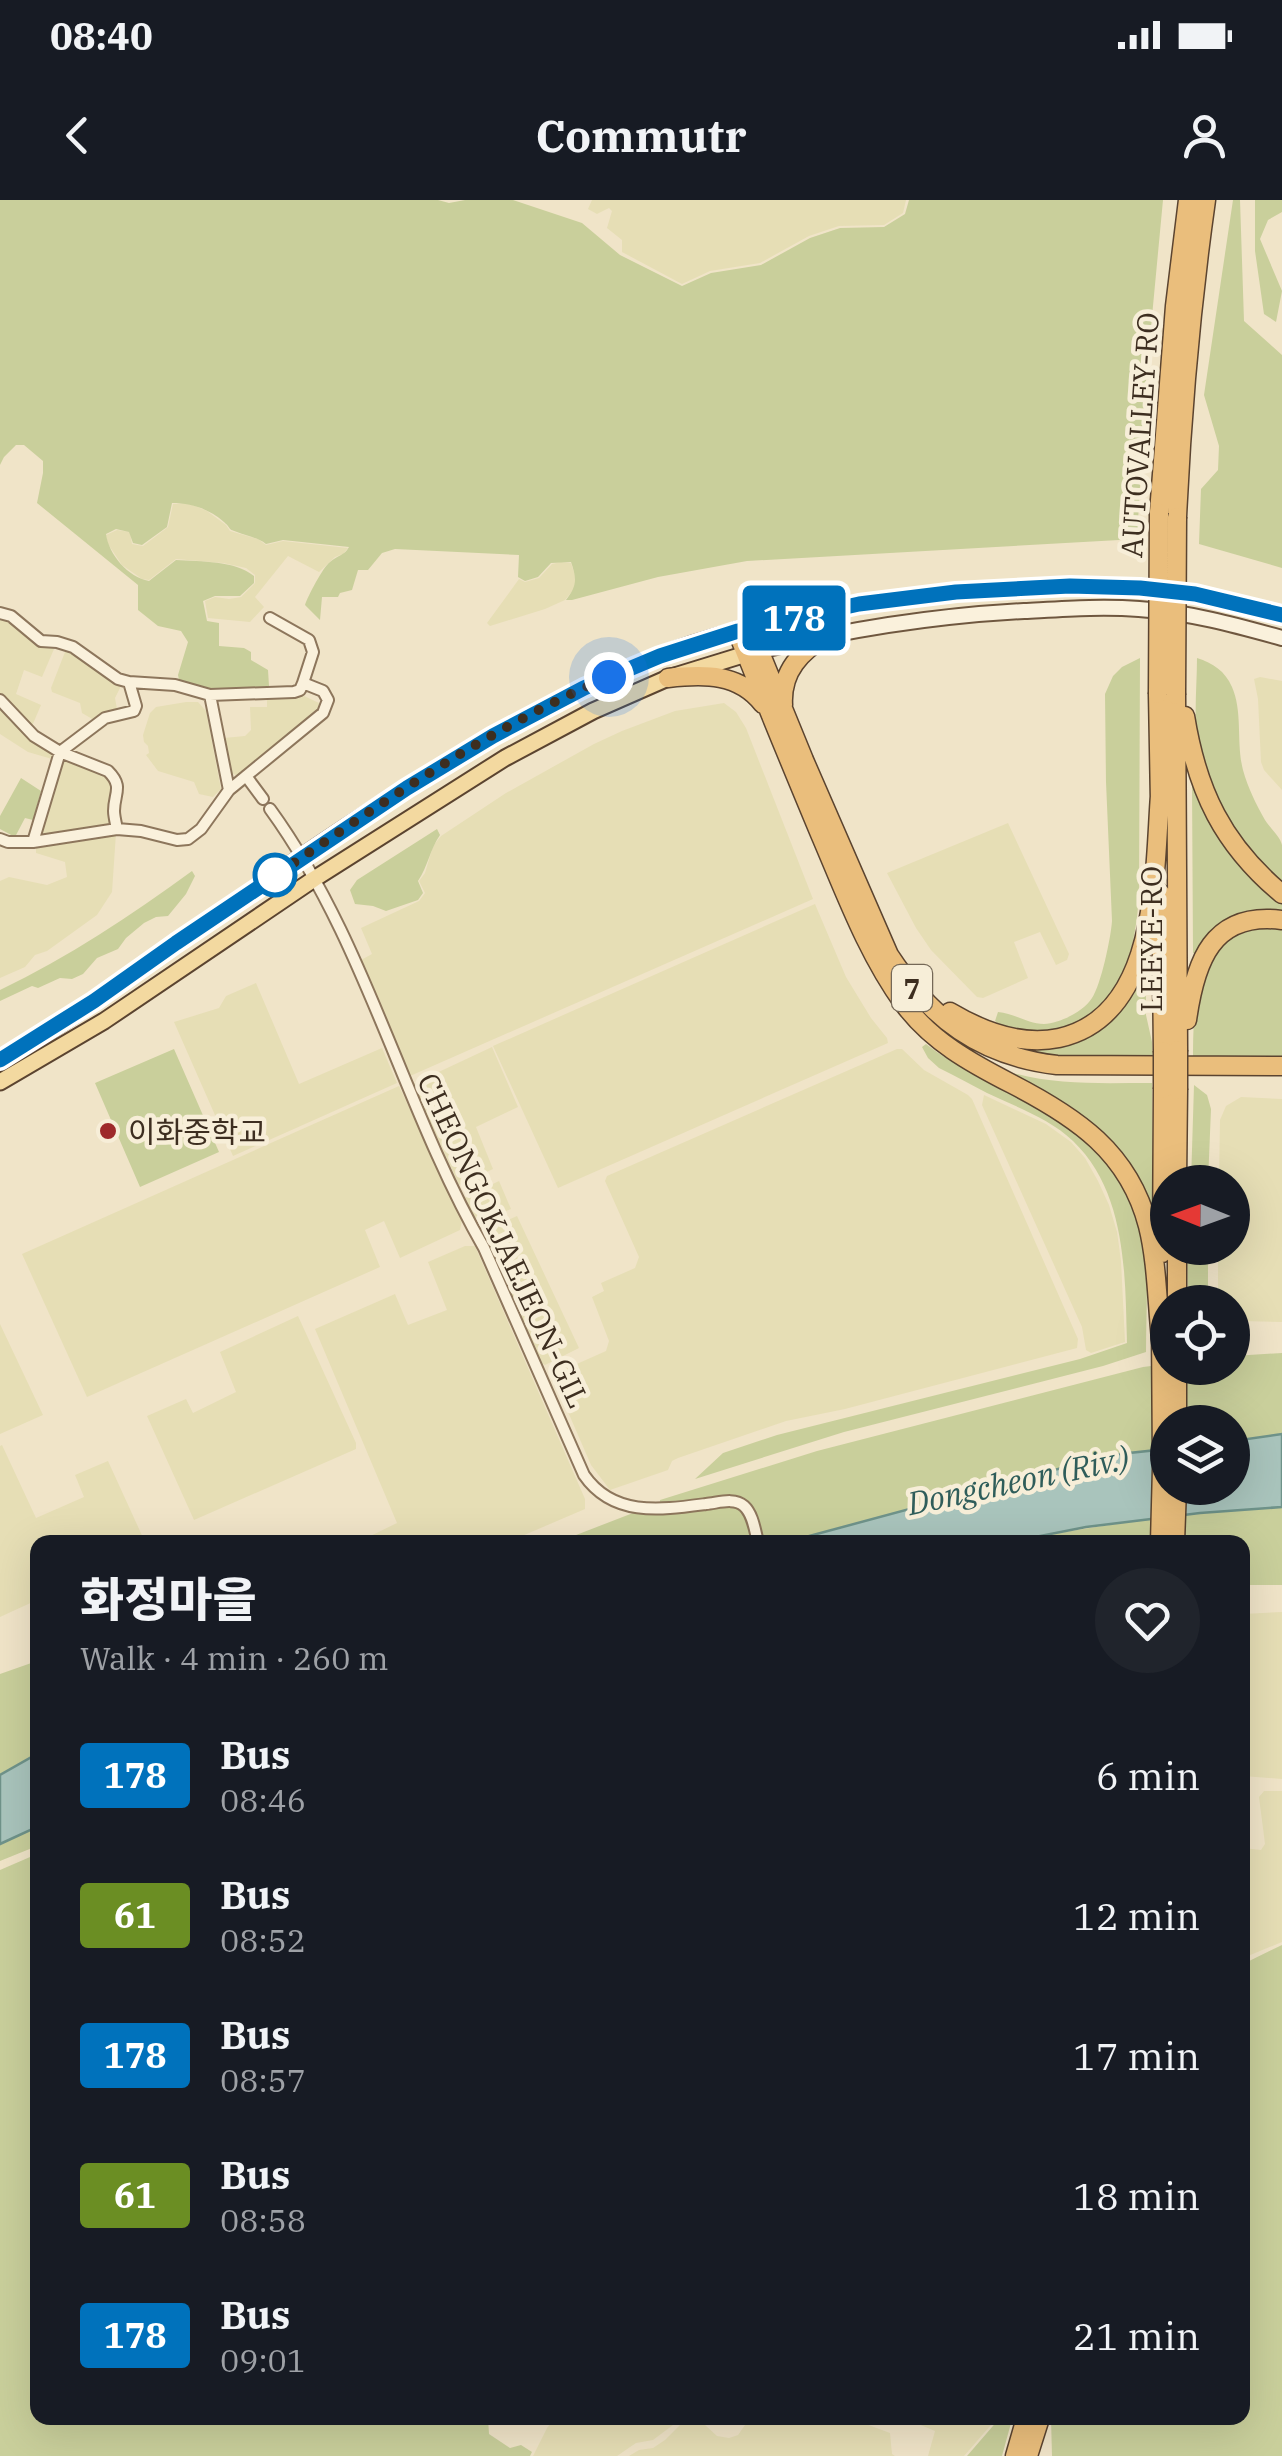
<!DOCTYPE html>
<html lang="en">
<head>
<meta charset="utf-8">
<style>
	:root { --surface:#171b24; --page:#20242c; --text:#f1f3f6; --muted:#9ea1a6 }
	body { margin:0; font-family:"IBM Plex Serif","Noto Sans KR",serif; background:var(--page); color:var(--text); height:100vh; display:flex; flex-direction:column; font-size:38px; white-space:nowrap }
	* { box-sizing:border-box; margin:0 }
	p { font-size:32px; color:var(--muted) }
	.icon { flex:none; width:55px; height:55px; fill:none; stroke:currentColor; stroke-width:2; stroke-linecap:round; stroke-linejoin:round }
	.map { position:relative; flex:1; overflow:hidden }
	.details { position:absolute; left:30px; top:1335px; width:1220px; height:890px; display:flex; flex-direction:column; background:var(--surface); border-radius:20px; box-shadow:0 10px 40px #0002 }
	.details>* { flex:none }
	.badge { padding:0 20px; border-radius:8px; font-size:35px; line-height:65px }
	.needle { width:65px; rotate:271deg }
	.fabs { position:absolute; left:1150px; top:965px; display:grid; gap:20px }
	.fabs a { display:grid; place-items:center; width:100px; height:100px; border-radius:50%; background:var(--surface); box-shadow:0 10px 40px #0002; font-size:50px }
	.you { position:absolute; width:50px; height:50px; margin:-25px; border:8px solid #fff; border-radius:50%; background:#1a73e8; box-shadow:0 0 0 15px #1a73e833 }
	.map>.badge { position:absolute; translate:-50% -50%; box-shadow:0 0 0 5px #fff }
	.round { display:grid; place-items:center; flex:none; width:105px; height:105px; border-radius:52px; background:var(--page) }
	.headline { display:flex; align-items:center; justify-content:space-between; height:170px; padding:0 50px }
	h1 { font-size:48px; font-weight:800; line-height:75px }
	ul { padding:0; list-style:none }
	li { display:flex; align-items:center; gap:30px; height:140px; padding:0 50px }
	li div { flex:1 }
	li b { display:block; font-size:38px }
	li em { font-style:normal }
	li .badge { min-width:110px; font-weight:700; text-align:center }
	.status { display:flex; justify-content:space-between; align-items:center; height:70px; padding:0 50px; background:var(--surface); direction:ltr }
	.status svg { height:28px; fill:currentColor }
	header { display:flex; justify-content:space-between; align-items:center; height:130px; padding:0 50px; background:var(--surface); font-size:45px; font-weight:800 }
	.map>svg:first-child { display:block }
</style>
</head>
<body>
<div class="status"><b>08:40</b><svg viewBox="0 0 49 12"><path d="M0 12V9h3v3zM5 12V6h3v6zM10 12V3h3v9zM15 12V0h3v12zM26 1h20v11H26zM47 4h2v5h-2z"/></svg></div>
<header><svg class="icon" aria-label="back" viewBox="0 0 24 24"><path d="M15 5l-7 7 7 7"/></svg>Commutr<svg class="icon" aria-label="person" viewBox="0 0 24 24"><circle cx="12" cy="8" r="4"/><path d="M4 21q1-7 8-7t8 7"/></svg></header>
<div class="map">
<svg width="1282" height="2256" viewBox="0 0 1282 2256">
	<rect width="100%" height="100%" fill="#f0e4c8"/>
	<path fill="#e6deb5" d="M592 0H906L903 13 884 25 839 26 809 36 760 63 710 71 682 84 622 52V40L607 28 612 11 609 8 597 14 588 9Z
		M188 303 207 311 226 325 230 331 258 339 266 345 283 341 348 348 343 354 335 357 319 372 288 356 255 397 264 407 250 422 208 418 205 401 215 397 229 399 241 397 255 383V375L246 368 223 363 176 359 149 380 142 379 122 365 108 344 106 335 117 330 130 332 132 344 143 346 168 327 173 304Z
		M561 362 571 363 576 378 574 389 565 400 545 409 490 426 487 423 519 379 525 382 539 378 552 364Z
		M0 415 10 419 39 445 52 447 54 449 42 477 24 470 16 494 41 505 32 526 13 511 0 494Z
		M69 450 97 472 121 486 115 498 117 509 104 512 94 520 82 513 80 503 52 492 51 488 65 452Z
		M1260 477 1282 481V590L1264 570 1261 562 1258 499 1254 479Z
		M302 495 319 503 320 508 239 576 230 573 224 538 245 536 251 530 250 507H267V500Z
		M186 502H198L206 511 221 589 213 597 199 594 194 582 158 571 146 555 149 553 148 546 144 542 143 535 150 513 156 507Z
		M724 503 736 512 746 528 813 699 410 876 361 760 372 754 361 728 419 701 425 693 419 681 425 673 433 646 441 636 506 593 594 544 622 531 675 511Z
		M0 508 10 521 52 555V559L28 552 0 534Z
		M63 558 107 575 114 587 113 624 110 627 41 638 39 635Z
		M1008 623 1069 754 1067 760 1056 765 1040 732 1014 742 1028 778 983 798 977 797 931 750 916 728 887 673Z
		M116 633 112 692 97 715 47 751 35 755 25 767 0 778V681L9 677 47 685 67 677 65 662 36 653V645Z
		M815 704 846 777 871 818 887 838 888 843 558 988 493 846Z
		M256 783 299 884 382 848 397 883 233 956 174 822 219 808 226 796Z
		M492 847 518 907 476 927 493 969 459 985 413 884Z
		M897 849H902L924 870 968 895 972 899 1078 1139 1077 1148 845 1209 786 1221 678 1258 672 1261 668 1270 610 1290 591 1265 552 1175 606 1151 609 1141 592 1097 604 1091 601 1083 635 1068 639 1057 605 981 607 976Z
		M399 886 462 1020 460 1030 400 1058 384 1021 365 1030 380 1067 87 1197 22 1054Z
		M984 895 1046 924 1071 942 1085 958 1098 981 1109 1005 1117 1032 1121 1061 1125 1142 1091 1153 1086 1150 1082 1127 982 905Z
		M1241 897 1282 899V1122L1240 1121 1233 1118 1232 1102H1218V1048H1232V982H1219L1220 920 1226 906Z
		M499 981 511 1009 485 1019 476 1018 471 1013 464 998Z
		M517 1016 579 1148 545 1165 541 1163 484 1035 485 1030Z
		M465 1046H475L585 1299V1309L508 1342H358L397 1323 315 1129 395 1094 408 1125 447 1110 428 1062Z
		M298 1116 356 1243V1249L194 1320 147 1216 186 1199 193 1213 236 1192 220 1152Z
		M0 1124 43 1215 0 1234Z
		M2 1245 36 1318 84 1297 75 1275 108 1261 145 1342H38L37 1400 0 1417V1246Z
		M1282 1412V1579L1243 1576V1414Z
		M1264 1591H1282V1742L1243 1758V1648L1261 1650 1265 1644 1259 1597Z
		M555 2218H677L673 2225 653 2240 636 2243 617 2256H533L547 2228Z
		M687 2218H707L705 2225 717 2236 729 2238 738 2235 750 2218H860L863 2223 890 2233 892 2254 895 2256H629L639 2250 653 2248 665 2240Z
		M918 2218H997L964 2256H928L935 2231 916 2223Z"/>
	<path fill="#c9cf9b" d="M0 0H438L449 3 465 0H513L582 23 620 55 682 86 711 73 761 65 810 38 840 28 884 27 905 14 909 0H1163L1146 180 1137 339 747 361 658 377 572 400H566C577 386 577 379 571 362L551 363 538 377 525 381 518 377 519 355 395 349 382 353 368 370H358L352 390 340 393 338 397H322L320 420 305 405C308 396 323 367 330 362 338 355 344 356 349 347L283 340 266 344C257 337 247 336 237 332 226 328 233 330 224 322 209 309 192 303 172 303L167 327 142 345 133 343 129 332 116 329 106 334C109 355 128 377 149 381L176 360C201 362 234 360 254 376V383L240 396H215L203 401 207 421 219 423V446L244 448 251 452V460L268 470 269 486 264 489 209 488 179 480 178 475 188 442 181 431 158 426 138 410V385L37 303 43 273V261L24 245H16L4 257 0 265Z
		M1233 0H1240L1244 121 1282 155V368L1199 344 1201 289 1218 270 1219 246 1204 195Z
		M1255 0H1282V12L1268 20 1260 39 1282 91 1276 122 1264 114 1255 51Z
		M1140 458 1139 694C1135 760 1117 828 1040 831 1025 832 1007 831 995 821L998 812C1014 813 1027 824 1044 824 1060 823 1083 812 1092 798 1101 785 1111 737 1112 721L1106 582 1105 494 1113 476 1122 467Z
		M1197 458C1213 463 1225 471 1232 487 1243 512 1236 543 1243 570 1248 588 1256 604 1265 620 1270 628 1280 636 1282 645 1282 657 1282 672 1282 684 1238 642 1204 600 1197 537 1194 511 1197 484 1197 458Z
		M21 578 41 591 33 620 25 618 15 637 0 629V616Z
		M1192 584H1195C1220 638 1233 667 1282 704V713L1270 711 1197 754 1193 753Z
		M437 629 440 635C430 649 428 666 418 681L423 693 418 700 386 711 373 706 355 704 350 690 357 680Z
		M192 671 195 676 186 694 168 716 156 717 144 723 126 738 118 749 97 758 83 774 72 779 60 778 38 788 32 786 0 801V790C69 757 130 716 192 671Z
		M1282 726V861H1193C1193 817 1193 748 1243 730 1255 726 1270 727 1282 726Z
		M1138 777H1146V815L1152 842 1153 859 1070 860 1018 852 1008 841 1057 843Z
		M926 844C959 870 997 884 1033 905 1096 940 1139 983 1146 1059 1148 1090 1146 1121 1146 1152L1103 1166 844 1232 695 1279 723 1253 777 1235 1080 1159 1127 1143C1125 1075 1127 993 1073 941 1049 918 1016 907 987 893 971 885 956 876 939 868L928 858 922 847Z
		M174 849 219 952 140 987 95 883Z
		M1006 871C1054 886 1103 883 1152 883L1153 1006 1149 1007 1139 983Z
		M1194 885 1207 895 1211 909 1208 982H1191Z
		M1187 1048H1208V1102H1188Z
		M1282 1153V1234L1233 1241 1232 1222H1168L1167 1249 1110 1255 787 1342H558L633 1313 694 1311 726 1306 738 1308 754 1316 748 1301 742 1297 660 1304V1300L817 1251 1143 1167 1167 1164 1168 1168H1232L1233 1156Z
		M1282 1307V1385H1243L1242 1342H1010C1101 1324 1190 1313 1282 1307Z
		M37 1461V1554L0 1575V1474Z
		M37 1627V1646L0 1661V1644Z
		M37 1654 38 2218H488L489 2234 510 2248 521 2245 532 2252 530 2256H0V1670Z
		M1282 1745V2256H1052L1051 2218H1242L1243 1764Z
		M999 2219 1011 2223 1002 2256H967Z"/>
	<path fill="#a9c4bc" stroke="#6f938a" stroke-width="2.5" d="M1282 1234V1307L1200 1313 1086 1327 1010 1342H787L1110 1255 1167 1249 1168 1288H1232L1233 1241Z
		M37 1554V1627L0 1644V1575Z"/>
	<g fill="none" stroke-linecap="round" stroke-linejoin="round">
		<g stroke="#8d765c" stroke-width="14">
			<path id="minor" d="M0 413 11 416 41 441 57 442 73 447 118 479 129 482 175 485 210 495 294 492 300 490 303 483 323 491 328 500 323 513 229 590 201 629 188 639 177 640 141 631 117 629 33 642H8L0 639
				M270 418 309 440 313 452 303 483
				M210 495 229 590
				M0 500 34 536 60 552 108 571C124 587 114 593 114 611 114 616 116 624 117 629
				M246 576 263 599
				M270 609C366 741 403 907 484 1048L584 1275C613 1317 660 1310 706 1304 718 1303 734 1297 744 1306 753 1314 755 1331 758 1342
				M33 642 60 552 105 518 134 511 136 506 129 482"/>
		</g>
		<g stroke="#6f573f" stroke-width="18">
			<path id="secondary" d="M750 428 859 404 956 391 1070 386 1139 387 1195 394 1282 415
				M752 453C842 430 932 416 1024 411 1062 409 1101 406 1139 409 1188 412 1235 425 1282 438"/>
		</g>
		<g stroke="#5b4430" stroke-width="19">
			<path id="primary" d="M0 860C62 827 119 783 177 743 293 662 410 580 535 514 602 478 672 446 746 429
				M0 882 104 821 314 679 505 558 593 511 668 478 746 454"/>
		</g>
		<g stroke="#5b4430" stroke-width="21">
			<path id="trunk" d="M1159 313 1175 106 1188 0
				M1177 317C1182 210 1191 106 1206 0
				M750 428 804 560 889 755C931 819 980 856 1057 865L1282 866
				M737 431C764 499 792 567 820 634 845 692 867 753 904 804 931 841 971 863 1012 884 1076 917 1129 952 1148 1026 1157 1062 1157 1102 1161 1139
				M668 478C704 474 739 473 763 504
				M1158 494 1160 603
				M1176 495 1178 850
				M783 505C781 471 801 451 828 435
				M1185 516C1197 591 1223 645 1282 694
				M1161 694 1163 851
				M950 812C982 831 1021 846 1059 838 1159 816 1154 674 1160 595
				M1187 820C1195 762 1212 711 1282 720
				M1177 982 1178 890
				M1162 1053 1163 889
				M1177 1102V1048
				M1177 1168V1222
				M1160 1342 1162 1268 1161 1129
				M1175 1342 1177 1288
				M1015 2256 1026 2218
				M1028 2256 1040 2218"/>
		</g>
		<use href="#minor" stroke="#faf1dc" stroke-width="10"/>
		<use href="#secondary" stroke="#faf1dc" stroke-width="14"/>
		<use href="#primary" stroke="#f3d9a0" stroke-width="15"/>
		<use href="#trunk" stroke="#eabe7c" stroke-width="18"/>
		<g stroke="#5b4430" stroke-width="21" stroke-linecap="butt">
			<path id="trunk-bridge" d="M1158 494 1159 313
				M1176 495 1177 317
				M1163 889V851
				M1178 890V850"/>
		</g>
		<use href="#trunk-bridge" stroke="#eabe7c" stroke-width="18"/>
	</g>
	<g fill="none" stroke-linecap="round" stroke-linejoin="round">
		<g stroke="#fff" stroke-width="22">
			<path id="line" d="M0 860 94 801 176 743 407 588 493 536 584 488 660 456 738 431 859 404 956 392 1070 386 1140 388 1195 394 1282 415"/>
		</g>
		<use href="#line" stroke="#0072bc" stroke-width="15"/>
		<path stroke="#3d2e20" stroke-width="10" stroke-dasharray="0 18" d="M275 675 270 679C378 606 488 528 609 477"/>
	</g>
	<circle fill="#fff" stroke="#0072bc" stroke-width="5" cx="275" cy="675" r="20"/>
	<circle fill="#9e2a2b" stroke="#f7eed8" stroke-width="4" cx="108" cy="931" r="10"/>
	<g text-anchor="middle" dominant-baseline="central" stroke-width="9" stroke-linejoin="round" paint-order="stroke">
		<rect fill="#f7eed8" stroke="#756857" stroke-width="2.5" x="892" y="765" width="40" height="46" rx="8"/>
		<g font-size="28" font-weight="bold" fill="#3d2e20">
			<text x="912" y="788">7</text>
		</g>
		<g font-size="30" fill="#3d2e20" stroke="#f7eed8">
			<text transform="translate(1139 235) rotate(-86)">AUTOVALLEY-RO</text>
			<text transform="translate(1150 739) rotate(-90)">LEEYE-RO</text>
			<text transform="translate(504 1040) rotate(65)">CHEONGOKJAEJEON-GIL</text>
		</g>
		<g font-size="30" fill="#3d2e20" stroke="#f7eed8" text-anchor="start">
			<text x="128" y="931">이화중학교</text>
		</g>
		<g font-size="32" font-style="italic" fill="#2f5d5a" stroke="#f7eed8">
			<text transform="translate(1018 1280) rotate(-12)">Dongcheon (Riv.)</text>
		</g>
	</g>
</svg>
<div class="fabs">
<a><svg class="needle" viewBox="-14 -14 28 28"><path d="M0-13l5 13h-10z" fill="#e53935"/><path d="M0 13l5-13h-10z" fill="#9ea1a6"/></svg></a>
<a><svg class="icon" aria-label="locate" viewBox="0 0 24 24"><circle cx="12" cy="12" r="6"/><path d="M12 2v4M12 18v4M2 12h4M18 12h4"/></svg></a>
<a><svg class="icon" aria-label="layers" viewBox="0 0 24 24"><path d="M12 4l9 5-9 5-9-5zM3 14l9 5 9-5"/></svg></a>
</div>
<div class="you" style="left:609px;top:477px"></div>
<b class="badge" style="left:794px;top:418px;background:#0072bc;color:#fff">178</b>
<section class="details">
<div class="headline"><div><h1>화정마을</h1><p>Walk · 4 min · 260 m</p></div><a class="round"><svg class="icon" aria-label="heart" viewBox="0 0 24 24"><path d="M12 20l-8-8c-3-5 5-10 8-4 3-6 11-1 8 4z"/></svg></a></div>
<ul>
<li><span class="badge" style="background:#0072bc;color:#fff">178</span><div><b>Bus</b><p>08:46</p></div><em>6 min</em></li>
<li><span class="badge" style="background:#6b8e23;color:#fff">61</span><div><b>Bus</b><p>08:52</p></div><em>12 min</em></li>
<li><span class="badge" style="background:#0072bc;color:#fff">178</span><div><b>Bus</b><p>08:57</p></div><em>17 min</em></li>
<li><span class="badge" style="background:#6b8e23;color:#fff">61</span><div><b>Bus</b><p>08:58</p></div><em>18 min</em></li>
<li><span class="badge" style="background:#0072bc;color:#fff">178</span><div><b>Bus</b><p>09:01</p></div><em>21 min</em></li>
</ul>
</section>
</div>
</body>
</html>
